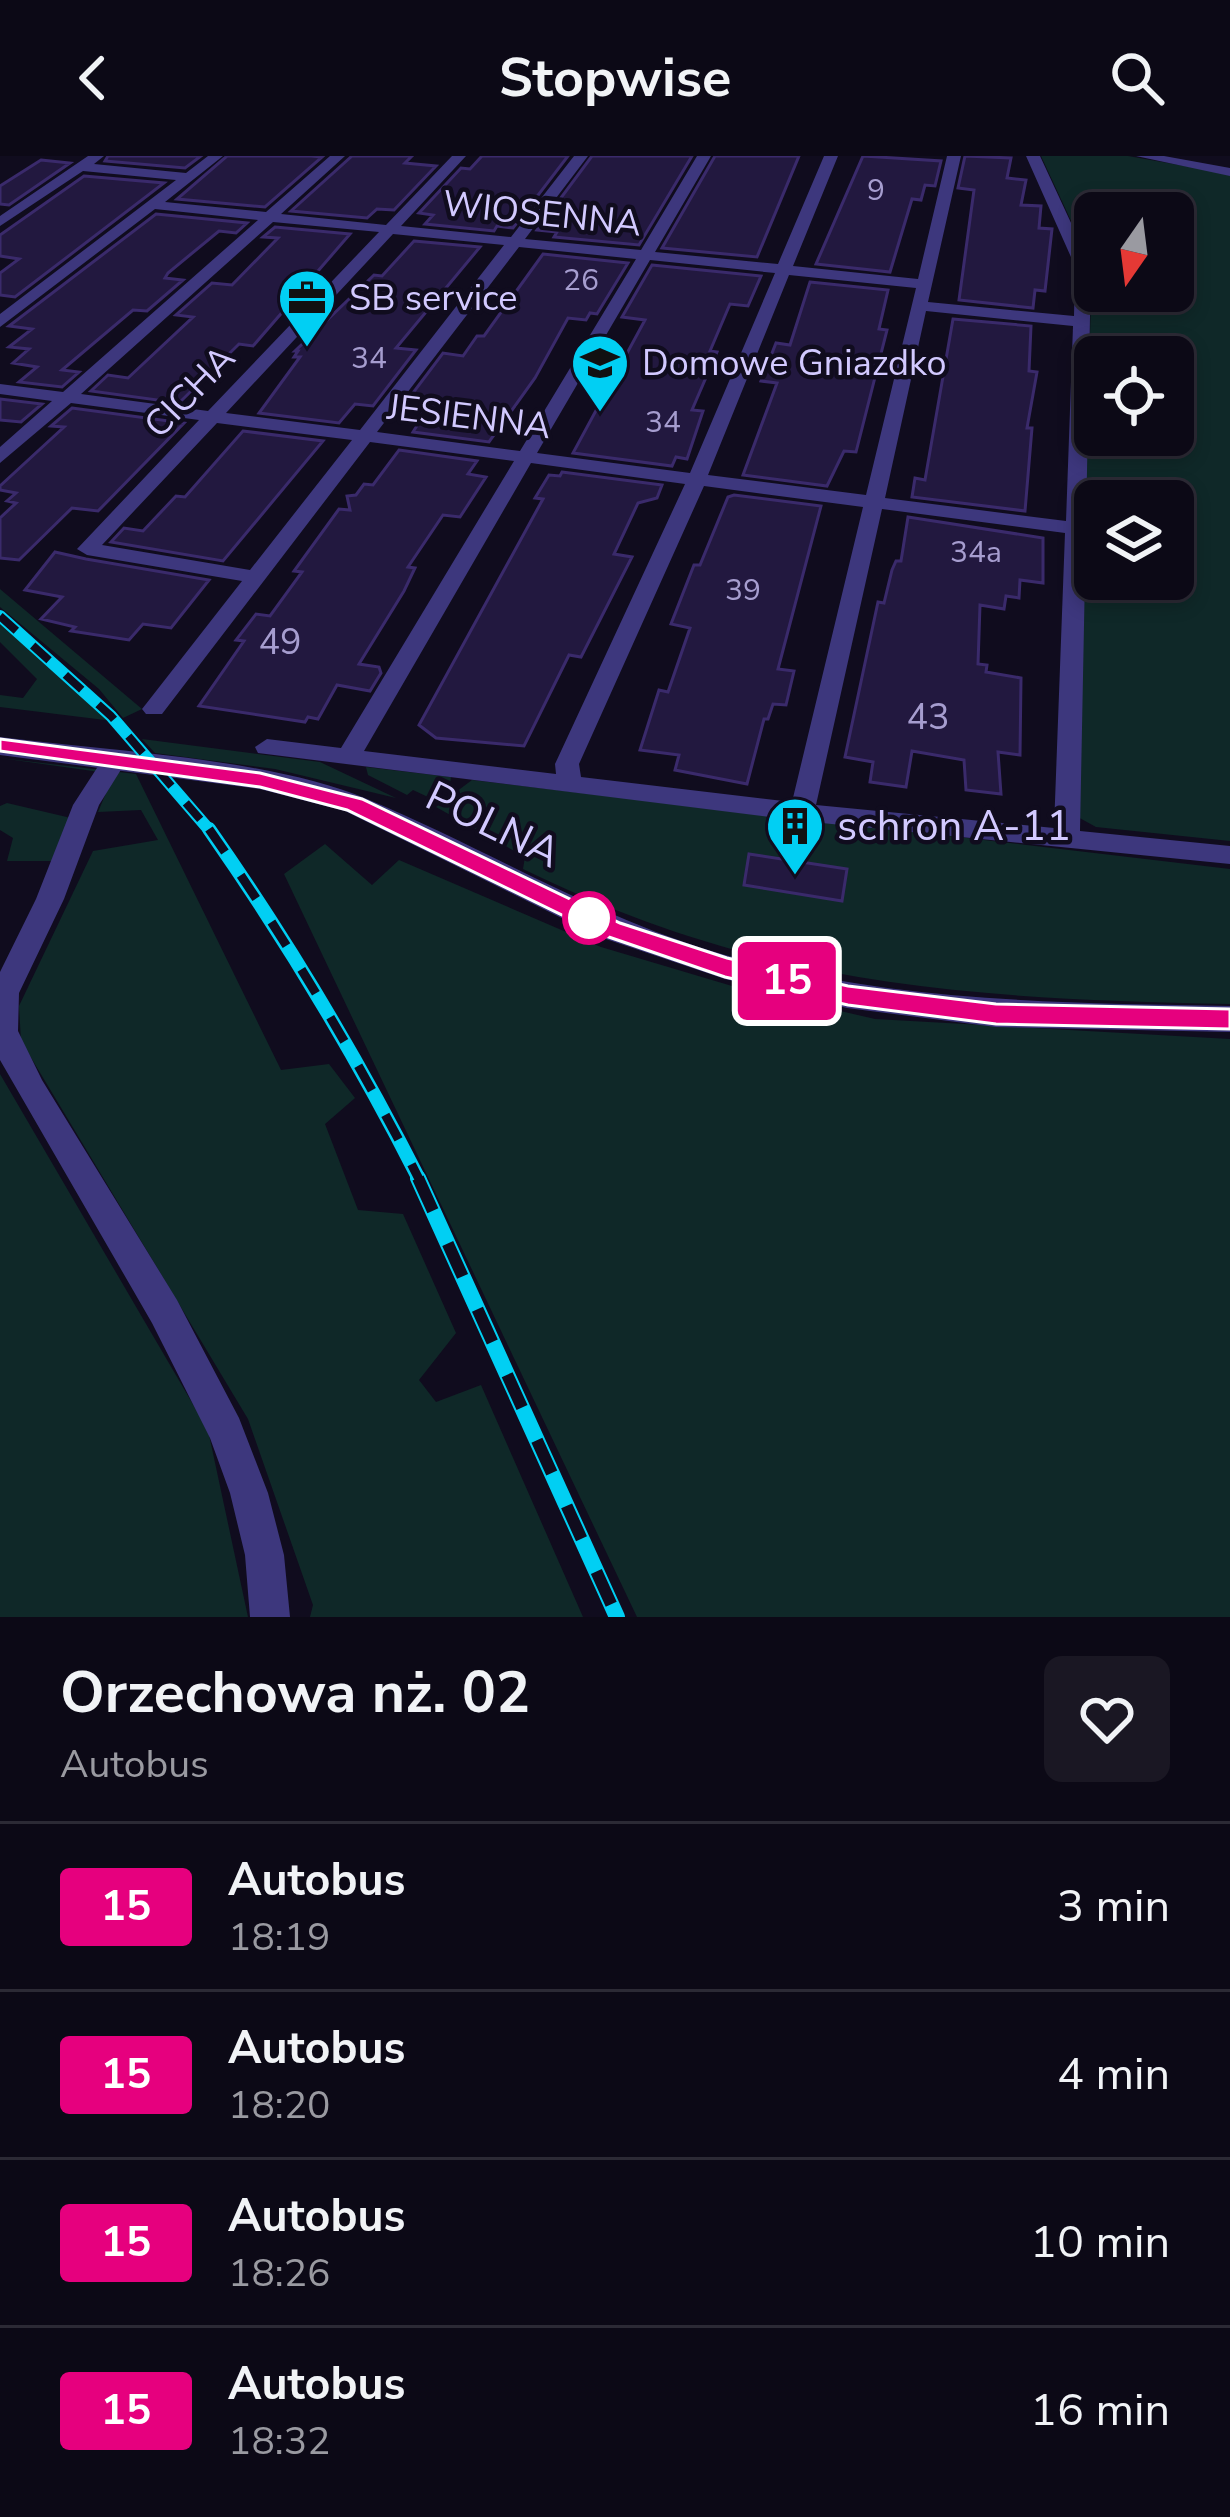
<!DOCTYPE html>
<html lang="pl">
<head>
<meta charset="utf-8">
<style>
	:root { --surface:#0c0916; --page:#1a1723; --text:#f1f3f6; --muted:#9a9aa1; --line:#2c2a35 }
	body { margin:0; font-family:"Nunito Sans",sans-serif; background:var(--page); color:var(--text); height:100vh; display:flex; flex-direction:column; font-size:45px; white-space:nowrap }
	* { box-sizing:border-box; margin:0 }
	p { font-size:39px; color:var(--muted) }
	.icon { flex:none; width:66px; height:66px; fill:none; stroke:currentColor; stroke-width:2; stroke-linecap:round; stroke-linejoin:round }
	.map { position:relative; height:1461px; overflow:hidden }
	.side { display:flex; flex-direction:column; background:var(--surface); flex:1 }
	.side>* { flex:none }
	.badge { padding:0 24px; border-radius:9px; font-size:42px; line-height:78px }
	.needle { width:78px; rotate:194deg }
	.fabs { position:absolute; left:1074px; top:36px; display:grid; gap:24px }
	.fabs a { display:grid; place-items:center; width:120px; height:120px; border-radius:18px; background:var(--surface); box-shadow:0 6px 18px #0003,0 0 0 3px var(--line); font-size:60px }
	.map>.badge { position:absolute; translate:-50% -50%; box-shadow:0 0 0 6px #fff }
	.round { display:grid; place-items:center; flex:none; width:126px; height:126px; border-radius:18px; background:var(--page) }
	.overview { display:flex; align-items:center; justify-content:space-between; height:204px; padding:0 60px }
	h1 { font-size:57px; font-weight:700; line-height:90px }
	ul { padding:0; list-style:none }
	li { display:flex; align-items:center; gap:36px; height:168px; padding:0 60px; border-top:3px solid var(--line) }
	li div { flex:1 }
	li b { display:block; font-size:45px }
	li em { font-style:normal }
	li .badge { min-width:132px; font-weight:700; text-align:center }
	header { display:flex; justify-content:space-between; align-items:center; height:156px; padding:0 60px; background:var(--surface); font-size:54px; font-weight:700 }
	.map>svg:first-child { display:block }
</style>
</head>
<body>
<header><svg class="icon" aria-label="back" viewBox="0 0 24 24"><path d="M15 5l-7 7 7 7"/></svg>Stopwise<svg class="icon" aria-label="search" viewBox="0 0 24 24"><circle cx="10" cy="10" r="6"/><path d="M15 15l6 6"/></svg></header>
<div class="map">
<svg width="1230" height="1461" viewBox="0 0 1230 1461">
	<rect width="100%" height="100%" fill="#100c1e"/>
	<path fill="#0f2828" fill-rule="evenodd" d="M1041 0H1128L1230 18V685L1096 671 1076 660 1092 110ZM1095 57H1173V135H1095ZM1095 201H1173V279H1095ZM1095 345H1173V423H1095Z
		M0 433 142 553 123 562 99 533 0 451Z
		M0 466 113 565 0 551V539L23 542 37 523 0 486Z
		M142 583 320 606 396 642 275 613 155 597Z
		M0 602 136 618 281 914 329 908 355 942 325 968 358 1054 403 1058 456 1177 419 1224 436 1246 481 1229 583 1461H310L313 1449 248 1263 21 885 19 850 93 695 158 684 141 654 98 656 114 618Z
		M366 611 451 621 450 629 424 647 428 641 413 634 407 639 368 619Z
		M472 624 1230 713V848C965 842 767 832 523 713L525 701 436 651Z
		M7 647 71 662 53 705H7L13 682 0 674V650Z
		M325 688 372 729 399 704 601 791 732 830 875 863 1230 883V1461H637L284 718Z
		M0 918 208 1274 248 1461H0Z"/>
	<path fill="#22183f" stroke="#3a2a6b" stroke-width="3" d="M108 0H201L185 12 105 5Z
		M227 0H311L322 1 265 51 177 43Z
		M352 0H412L405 7 436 10 394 54 377 53 367 62 291 55Z
		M482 0H568L513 72 497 70 494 75 425 68 433 59 419 57 461 12 470 13Z
		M592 0H692L639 89 554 81 557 76 537 74Z
		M715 0H799L757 101 662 92Z
		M863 0 941 5 935 30 925 29 921 44 912 43 890 116 816 108Z
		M965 0 1011 2 1007 22 1026 24 1021 49 1041 50 1039 72 1052 73 1045 135 1035 134 1033 152 959 144 974 34 958 32Z
		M41 4 70 7 9 49 0 48V30Z
		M84 20 164 27 15 141 0 139V117L19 103 0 100V79Z
		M156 58 247 67 236 77 219 75 168 117 165 122 183 124 147 155 133 154 62 214 79 216 62 231 19 226 37 211 13 207 29 193 9 191 32 173 9 170Z
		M275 71 350 78 253 190 239 188 179 247 91 235 108 219 128 222 193 161 176 159 212 127 232 129 278 82 263 81Z
		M414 85 480 91 396 192 416 194 373 250 355 248 339 267 259 257 300 201H294L298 195H295L374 119 382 120Z
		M543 98 628 107 597 158 590 157 586 164 568 162 535 222 489 286 413 276 425 257 400 254 443 197 463 200 477 180H484Z
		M652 109 761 120 748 150 730 148 710 195 717 196 692 254 703 255 687 303 676 301 672 310 573 297 645 164 622 161Z
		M810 126 888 134 879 173 887 174 856 296 844 295 827 330 743 319 777 227 761 225 776 187 790 189Z
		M953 163 1031 170 1029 215 1037 216 1027 272H1032L1025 355 912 341 915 322 925 324Z
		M0 243 42 248 21 266 0 264Z
		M72 252 184 267 98 355 72 352 19 404 0 402V362L16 347 7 345 16 337 0 334V330L64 271 51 270Z
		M243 275 323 285 223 405 111 386 124 372 143 375 176 340 185 341Z
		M399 294 477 305 468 318 486 321 460 361 443 359 408 411 415 412 404 435 359 508 379 511 381 517 370 535 337 529 318 563 308 561 305 566 199 550 244 485 236 484 256 458 270 460 302 416 294 415 339 353 350 354 347 340 356 339 364 328 373 329Z
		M562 316 662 329 657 342 638 347 614 398 632 401 581 501 569 499 524 590 436 582 419 569 543 343 535 342 549 319 560 320Z
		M734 339 821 350 778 513 794 515 786 549 773 548 768 563H764L747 628 675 614 679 599 640 594 659 534 668 536 690 472 671 468 694 409H700L728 341Z
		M908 361 1043 382V427L1020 424 1019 442 1006 440 1004 453 980 449 978 508 987 509 986 516 1021 522 1020 599 998 596 1001 638 966 634 964 604 912 595 906 631 870 626 873 606 845 601 878 446 884 447 892 414 896 405H901Z
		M55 396 86 403 209 424 171 472 143 468 129 484 71 475 75 471 41 463 62 441 25 434Z
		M749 698 847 713 842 745 744 729Z"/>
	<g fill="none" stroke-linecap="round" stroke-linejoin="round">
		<path fill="#3d377d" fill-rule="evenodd" d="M88 0H104L94 8 186 17 208 0H223L165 46 266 56 330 0H345L281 58 386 69 452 0H466L401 70 511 81 574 0H588L525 83 641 94 697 0H711L655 96 778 108 824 0H838L793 110 918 123 947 0H961L928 146 1074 160 1075 110 1026 0H1040L1091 110 1080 675 1230 690V708L802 665 258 597 255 591 267 583 341 592 514 305 370 286 162 558H146L142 553 146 548 242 425 87 399 77 393 199 264 71 247 0 307V291L52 245 0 238V228L63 236 258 64 155 53 0 171V158L176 24 83 15 0 70V60ZM273 66 379 76 208 255 81 238ZM393 78 504 89 360 274 226 257ZM519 91 636 103 520 295 377 276ZM650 104 775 117 690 317 537 297ZM789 119 916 132 866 339 708 319ZM926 155 1073 170 1066 365 885 342ZM217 267 352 284 250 414 102 389ZM531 307 685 328 555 608 556 618 364 595ZM704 330 863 351 792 646 581 621 579 608ZM882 353 1065 377 1054 672 816 649Z
			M1136 0H1164L1230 12V20Z
			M115 596 127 604 99 649 64 743 19 837 18 875 42 924 177 1144 239 1262 268 1337 284 1399 290 1461H250L245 1399 230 1337 210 1282 152 1167 0 904V816L36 743 73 649 106 598Z"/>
		<path fill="#3d377d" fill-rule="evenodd" d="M0 581C108 595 269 602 367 643 488 693 598 763 725 799 890 846 1060 847 1230 850V876L996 871 847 852 725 823 600 781 345 655 260 633 0 599Z"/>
		<g stroke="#01cff3" stroke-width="12">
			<path id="rail-far2" d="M0 460 111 560 211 676"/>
		</g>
		<g stroke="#01cff3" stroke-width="14">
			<path id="rail-far1" d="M209 673C288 786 357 901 420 1025"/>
		</g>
		<g stroke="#01cff3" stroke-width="16">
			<path id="rail" d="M418 1022 617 1461"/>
		</g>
		<use href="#rail-far2" stroke="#100c1e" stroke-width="8" stroke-dasharray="22" stroke-linecap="butt"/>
		<use href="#rail-far1" stroke="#100c1e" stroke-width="9" stroke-dasharray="28" stroke-linecap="butt"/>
		<use href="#rail" stroke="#100c1e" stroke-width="12" stroke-dasharray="36" stroke-linecap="butt"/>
	</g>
	<path fill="#e6007e" stroke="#fff" stroke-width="3" d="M0 583 260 617 362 643 620 767 727 802 848 830 996 848 1230 853V873L996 868 848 849 725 821 603 779 347 654 260 631 0 595Z"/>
	<defs>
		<g id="office-pin" transform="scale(3)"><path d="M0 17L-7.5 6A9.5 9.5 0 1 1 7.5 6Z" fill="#01cff3" stroke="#100c1e"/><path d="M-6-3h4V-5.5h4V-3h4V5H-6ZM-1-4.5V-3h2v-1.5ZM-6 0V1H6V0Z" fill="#111"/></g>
		<g id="school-pin" transform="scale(3)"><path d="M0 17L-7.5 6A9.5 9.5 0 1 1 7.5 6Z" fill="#01cff3" stroke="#100c1e"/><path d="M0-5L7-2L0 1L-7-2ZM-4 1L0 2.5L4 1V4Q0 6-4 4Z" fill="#111"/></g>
		<g id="building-pin" transform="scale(3)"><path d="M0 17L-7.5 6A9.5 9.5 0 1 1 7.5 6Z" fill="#01cff3" stroke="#100c1e"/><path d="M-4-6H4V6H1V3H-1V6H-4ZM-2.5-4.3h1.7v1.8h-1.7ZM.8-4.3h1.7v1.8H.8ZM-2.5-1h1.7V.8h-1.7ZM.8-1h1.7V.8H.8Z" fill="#111"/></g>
	</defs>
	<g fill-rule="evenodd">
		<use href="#office-pin" x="307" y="142"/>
		<use href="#school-pin" x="600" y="207"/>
		<use href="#building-pin" x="795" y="670"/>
	</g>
	<circle fill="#fff" stroke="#e6007e" stroke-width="6" cx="589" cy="762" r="24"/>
	<g text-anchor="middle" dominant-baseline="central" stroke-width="9" stroke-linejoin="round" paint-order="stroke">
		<g font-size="30" fill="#a69dcf">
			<text x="876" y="34">9</text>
			<text x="581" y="124">26</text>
			<text x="369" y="202">34</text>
			<text x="663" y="266">34</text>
			<text x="976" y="396">34a</text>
			<text x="743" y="434">39</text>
		</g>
		<g font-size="36" fill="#d2c9ff" stroke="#100c1e">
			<text transform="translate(542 58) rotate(6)">WIOSENNA</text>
			<text transform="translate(190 236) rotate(-46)">CICHA</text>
			<text transform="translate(469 261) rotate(7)">JESIENNA</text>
		</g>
		<g font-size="36" fill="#d2c9ff" stroke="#100c1e" text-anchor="start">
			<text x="349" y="142">SB service</text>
			<text x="642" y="207">Domowe Gniazdko</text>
		</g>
		<g font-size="36" fill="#a69dcf">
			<text x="280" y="486">49</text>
			<text x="928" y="561">43</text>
		</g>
		<g font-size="42" fill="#d2c9ff" stroke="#100c1e">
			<text transform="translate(493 669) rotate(26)">POLNA</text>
		</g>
		<g font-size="42" fill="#d2c9ff" stroke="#100c1e" text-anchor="start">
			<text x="837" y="670">schron A-11</text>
		</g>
	</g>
</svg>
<div class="fabs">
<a><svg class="needle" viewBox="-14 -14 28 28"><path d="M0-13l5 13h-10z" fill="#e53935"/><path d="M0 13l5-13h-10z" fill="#9a9aa1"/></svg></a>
<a><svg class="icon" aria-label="locate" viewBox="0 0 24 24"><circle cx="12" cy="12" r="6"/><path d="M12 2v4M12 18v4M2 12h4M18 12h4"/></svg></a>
<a><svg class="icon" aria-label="layers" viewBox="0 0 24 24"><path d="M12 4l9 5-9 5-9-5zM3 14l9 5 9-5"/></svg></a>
</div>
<b class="badge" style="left:787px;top:825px;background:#e6007e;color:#fff">15</b>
</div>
<section class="side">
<div class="overview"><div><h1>Orzechowa nż. 02</h1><p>Autobus</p></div><a class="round"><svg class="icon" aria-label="heart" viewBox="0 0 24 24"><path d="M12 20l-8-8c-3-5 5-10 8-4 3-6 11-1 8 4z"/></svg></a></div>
<ul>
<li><span class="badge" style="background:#e6007e;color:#fff">15</span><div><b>Autobus</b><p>18:19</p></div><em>3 min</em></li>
<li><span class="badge" style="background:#e6007e;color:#fff">15</span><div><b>Autobus</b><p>18:20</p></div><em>4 min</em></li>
<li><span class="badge" style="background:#e6007e;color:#fff">15</span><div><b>Autobus</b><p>18:26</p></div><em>10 min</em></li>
<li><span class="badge" style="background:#e6007e;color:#fff">15</span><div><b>Autobus</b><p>18:32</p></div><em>16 min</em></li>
</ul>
</section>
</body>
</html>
